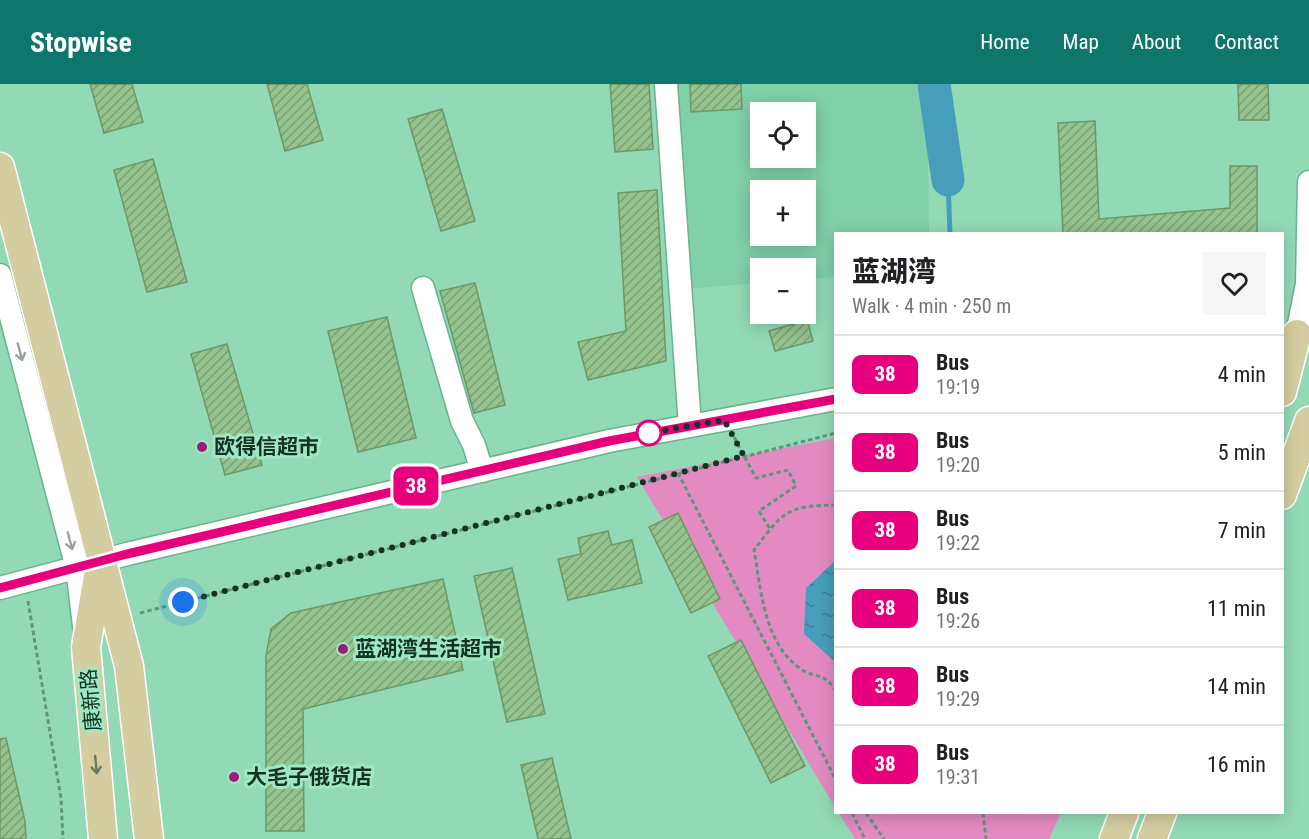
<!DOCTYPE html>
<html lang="en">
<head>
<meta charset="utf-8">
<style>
	:root { --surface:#fff; --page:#f6f6f6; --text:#202124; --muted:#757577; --line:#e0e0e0; --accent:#0f766e }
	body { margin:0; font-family:"Roboto Condensed","Noto Sans SC",sans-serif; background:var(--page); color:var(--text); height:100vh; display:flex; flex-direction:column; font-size:22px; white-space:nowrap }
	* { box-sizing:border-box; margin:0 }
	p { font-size:20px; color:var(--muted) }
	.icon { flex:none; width:33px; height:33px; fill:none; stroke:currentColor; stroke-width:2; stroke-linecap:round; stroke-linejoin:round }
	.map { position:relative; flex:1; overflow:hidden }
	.details { position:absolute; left:834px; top:148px; width:450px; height:582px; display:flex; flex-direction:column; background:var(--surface); border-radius:0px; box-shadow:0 3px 15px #0003 }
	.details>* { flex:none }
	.badge { padding:0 12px; border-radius:9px; font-size:21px; line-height:39px }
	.controls { position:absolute; left:750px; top:18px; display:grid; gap:12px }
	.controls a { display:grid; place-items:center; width:66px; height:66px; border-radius:0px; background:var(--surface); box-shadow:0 3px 15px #0003; font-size:30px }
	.you { position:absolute; width:30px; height:30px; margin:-15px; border:4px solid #fff; border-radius:50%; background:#1a73e8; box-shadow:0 0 0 9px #1a73e833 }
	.map>.badge { position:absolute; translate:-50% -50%; box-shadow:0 0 0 3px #fff }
	.round { display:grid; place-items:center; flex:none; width:63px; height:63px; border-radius:0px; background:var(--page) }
	.overview { display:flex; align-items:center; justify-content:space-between; height:102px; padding:0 18px }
	h1 { font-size:28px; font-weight:800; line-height:45px }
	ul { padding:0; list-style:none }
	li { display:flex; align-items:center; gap:18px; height:78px; padding:0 18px; border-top:2px solid var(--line) }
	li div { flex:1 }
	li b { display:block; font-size:22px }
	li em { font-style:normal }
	li .badge { min-width:66px; font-weight:700; text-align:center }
	header { display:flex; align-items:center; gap:36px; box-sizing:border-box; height:84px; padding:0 30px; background:var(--accent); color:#fff }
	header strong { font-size:28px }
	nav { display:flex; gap:33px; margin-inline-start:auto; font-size:21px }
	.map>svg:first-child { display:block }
</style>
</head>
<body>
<header>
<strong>Stopwise</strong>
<nav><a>Home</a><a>Map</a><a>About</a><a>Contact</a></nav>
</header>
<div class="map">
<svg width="1309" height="755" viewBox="0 0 1309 755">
	<defs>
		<pattern id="water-ripples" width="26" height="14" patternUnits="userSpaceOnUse" patternTransform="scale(1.5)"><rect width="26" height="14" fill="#469eba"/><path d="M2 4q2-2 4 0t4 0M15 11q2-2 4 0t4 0" fill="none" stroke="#398197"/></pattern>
		<pattern id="building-hatch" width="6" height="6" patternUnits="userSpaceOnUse" patternTransform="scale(1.5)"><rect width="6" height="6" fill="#94c38e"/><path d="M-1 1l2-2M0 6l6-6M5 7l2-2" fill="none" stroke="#789f74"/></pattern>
	</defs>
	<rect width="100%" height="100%" fill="#92dab6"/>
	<path fill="#80d0a9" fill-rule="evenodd" d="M676 0H927L929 150H836L835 193 806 195V184H760V199L684 205ZM760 28H806V74H760ZM760 106H806V152H760Z"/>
	<path fill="#e38ac3" d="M835 354V723L637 393Z
		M839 729H1061L1049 755H855Z"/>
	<path fill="url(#water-ripples)" d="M834 478H835V578L804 550 806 504Z"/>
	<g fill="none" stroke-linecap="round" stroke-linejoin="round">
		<path stroke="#469eba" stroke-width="5" d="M948 96 950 150"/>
		<path stroke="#469eba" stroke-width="33" d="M934 0 948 96"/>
	</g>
	<path fill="url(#building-hatch)" stroke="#6b9866" stroke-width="1.5" d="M90 0H132L143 38 104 49Z
		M267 0H307L323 56 285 67Z
		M610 0H649L653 65 615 68Z
		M690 0H741L742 25 691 28Z
		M1238 0H1268L1269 36H1239Z
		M442 25 475 137 441 147 408 35Z
		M1095 37 1099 135 1230 124V82H1257V150H1063L1058 39Z
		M153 75 187 198 147 208 114 86Z
		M657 106 666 277 588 296 578 258 626 247 618 109Z
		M475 199 505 321 474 329 440 207Z
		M387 233 416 354 358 368 328 247Z
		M807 236 813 257 775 267 769 247Z
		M227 260 262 381 225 391 191 270Z
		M678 429 720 515 691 529 649 443Z
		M608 447 612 461 632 456 642 499 568 516 558 475 581 470 578 454Z
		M512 484 545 630 507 638 474 492Z
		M443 495 463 586 303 625 304 747H266V572L271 545 291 529Z
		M741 556 805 682 771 699 708 572Z
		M6 654 25 737 26 755H0V655Z
		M552 674 571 755H538L521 681Z"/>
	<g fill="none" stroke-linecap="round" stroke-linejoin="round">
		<g stroke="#6bb28f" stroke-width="25">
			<path id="minor" d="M666 0 690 342
				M0 191 77 484 84 542
				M423 204 462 337 474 361 482 387
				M1297 250 1307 200 1309 98
				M0 504 127 470 609 357 836 315"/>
		</g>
		<g stroke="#fff" stroke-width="31">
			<path id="major" d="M0 83 129 582 149 755
				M1282 308 1297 250
				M1282 411 1309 337
				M99 486 86 563 103 755
				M1114 755 1124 729
				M1152 755 1162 729"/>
		</g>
		<path stroke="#5e957a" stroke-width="3" stroke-dasharray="4.5 3" stroke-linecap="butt" d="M734 353 756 394 788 386 796 402 759 427 770 445
			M678 389 836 696
			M836 421C786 422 784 427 754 466 761 506 764 560 801 585 817 596 822 586 836 607
			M28 517 61 714 63 755
			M140 529 836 349
			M852 729 865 755
			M866 729 884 755
			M983 729 986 755"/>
		<use href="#minor" stroke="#fff" stroke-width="22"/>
		<use href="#major" stroke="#d3cda1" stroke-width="28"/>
	</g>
	<defs><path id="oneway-shaft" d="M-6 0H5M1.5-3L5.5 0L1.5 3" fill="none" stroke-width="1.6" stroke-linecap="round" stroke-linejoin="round" transform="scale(1.5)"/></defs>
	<g stroke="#96a39d">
		<use href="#oneway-shaft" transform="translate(20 268) rotate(75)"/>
		<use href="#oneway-shaft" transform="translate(70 457) rotate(75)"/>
	</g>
	<use stroke="#6a785d" href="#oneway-shaft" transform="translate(96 681) rotate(85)"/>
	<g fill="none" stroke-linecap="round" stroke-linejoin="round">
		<g stroke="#fff" stroke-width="14">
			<path id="line" d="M0 504 127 470 609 357 836 315"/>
		</g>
		<use href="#line" stroke="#e6007e" stroke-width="9"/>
		<path stroke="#153325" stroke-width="6" stroke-dasharray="0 10.8" d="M183 518 744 372 724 336 649 349"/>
	</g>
	<circle fill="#fff" stroke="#e6007e" stroke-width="3" cx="649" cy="349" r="12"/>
	<g fill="#991e77" stroke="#9fe8c3" stroke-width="2">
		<circle cx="202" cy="363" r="6"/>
		<circle cx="343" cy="565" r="6"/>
		<circle cx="234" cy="693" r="6"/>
	</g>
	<g text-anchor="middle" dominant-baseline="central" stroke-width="6" stroke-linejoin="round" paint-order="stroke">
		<g font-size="21" font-weight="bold" fill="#153325" stroke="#9fe8c3" text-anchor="start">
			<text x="214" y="363">欧得信超市</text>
			<text x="355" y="565">蓝湖湾生活超市</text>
			<text x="246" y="693">大毛子俄货店</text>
		</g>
		<g font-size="21" fill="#153325" stroke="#9fe8c3">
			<text transform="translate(91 616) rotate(-95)">康新路</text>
		</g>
	</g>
</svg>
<div class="controls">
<a><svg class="icon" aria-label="locate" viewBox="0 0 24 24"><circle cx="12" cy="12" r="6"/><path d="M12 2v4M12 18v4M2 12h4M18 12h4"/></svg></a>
<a>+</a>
<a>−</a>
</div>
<div class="you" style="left:183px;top:518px"></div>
<b class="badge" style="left:416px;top:402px;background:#e6007e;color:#fff">38</b>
<section class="details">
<div class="overview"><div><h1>蓝湖湾</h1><p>Walk · 4 min · 250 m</p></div><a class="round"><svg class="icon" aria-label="heart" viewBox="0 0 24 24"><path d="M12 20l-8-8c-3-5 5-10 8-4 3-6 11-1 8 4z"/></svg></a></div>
<ul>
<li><span class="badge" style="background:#e6007e;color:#fff">38</span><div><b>Bus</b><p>19:19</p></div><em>4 min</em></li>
<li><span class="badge" style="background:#e6007e;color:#fff">38</span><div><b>Bus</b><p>19:20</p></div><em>5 min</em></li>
<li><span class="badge" style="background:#e6007e;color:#fff">38</span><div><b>Bus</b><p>19:22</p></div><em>7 min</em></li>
<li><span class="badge" style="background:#e6007e;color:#fff">38</span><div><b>Bus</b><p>19:26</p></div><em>11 min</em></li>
<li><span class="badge" style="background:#e6007e;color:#fff">38</span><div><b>Bus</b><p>19:29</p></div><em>14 min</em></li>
<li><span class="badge" style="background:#e6007e;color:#fff">38</span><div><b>Bus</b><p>19:31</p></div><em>16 min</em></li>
</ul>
</section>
</div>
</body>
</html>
